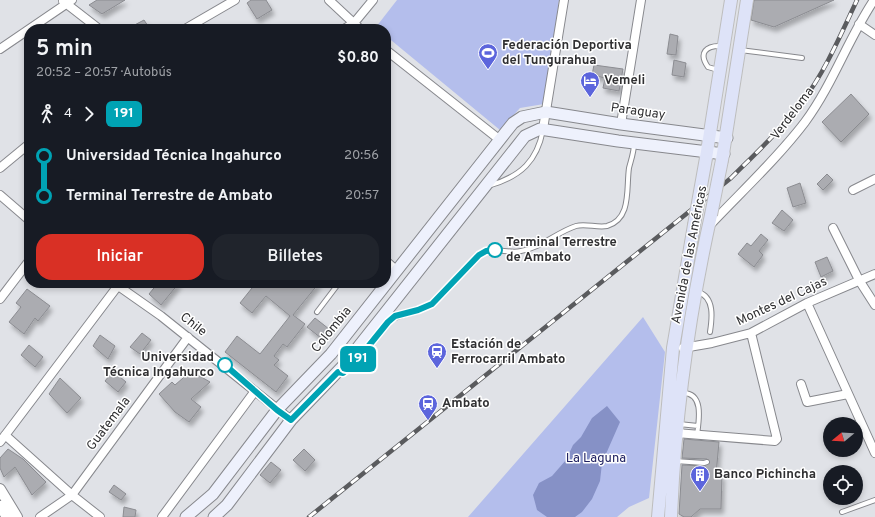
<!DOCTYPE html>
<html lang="es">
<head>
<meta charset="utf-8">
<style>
	:root { --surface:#171b24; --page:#20242c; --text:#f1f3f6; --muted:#9ea1a6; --accent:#d93025 }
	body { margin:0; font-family:Overpass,sans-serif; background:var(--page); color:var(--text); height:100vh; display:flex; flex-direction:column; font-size:15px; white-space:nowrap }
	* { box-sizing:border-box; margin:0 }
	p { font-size:13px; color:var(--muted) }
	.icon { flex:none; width:22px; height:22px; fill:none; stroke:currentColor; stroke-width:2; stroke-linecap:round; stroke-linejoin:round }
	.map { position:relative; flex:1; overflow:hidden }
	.side { position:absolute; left:24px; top:24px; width:367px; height:264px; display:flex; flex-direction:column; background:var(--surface); border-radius:16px; box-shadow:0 2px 6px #0003 }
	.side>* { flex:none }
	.badge { padding:0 8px; border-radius:6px; font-size:14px; line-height:26px }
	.needle { width:26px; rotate:252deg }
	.tools { position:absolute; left:823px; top:417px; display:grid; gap:8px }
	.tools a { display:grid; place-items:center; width:40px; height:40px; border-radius:50%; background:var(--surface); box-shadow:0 2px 6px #0003; font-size:20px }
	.map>.badge { position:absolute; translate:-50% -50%; box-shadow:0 0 0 2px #fff }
	.legs { display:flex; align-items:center; gap:6px; height:44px; padding:0 12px; font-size:13px }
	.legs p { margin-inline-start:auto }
	.summary { display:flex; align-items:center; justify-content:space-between; height:68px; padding:0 12px }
	h1 { font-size:22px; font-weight:600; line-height:30px }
	.primary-button { display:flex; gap:8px; margin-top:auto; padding:8px 12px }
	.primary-button a { flex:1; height:46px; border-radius:16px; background:var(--accent); color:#fff; font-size:16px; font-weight:600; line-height:46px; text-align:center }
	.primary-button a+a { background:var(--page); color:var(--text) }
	ul { padding:0 12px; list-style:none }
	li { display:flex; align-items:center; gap:14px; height:40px; font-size:15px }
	li i { display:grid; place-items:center; width:6px; height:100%; margin:0 5px; background:currentColor }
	li i::after { content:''; width:10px; height:10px; margin:-5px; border:3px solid; border-radius:50%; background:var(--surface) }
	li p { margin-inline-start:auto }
	li:first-child i { background:linear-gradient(#0000 50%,currentColor 0) }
	li:last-child i { background:linear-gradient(currentColor 50%,#0000 0) }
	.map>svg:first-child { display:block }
</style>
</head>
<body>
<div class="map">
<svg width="875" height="517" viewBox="0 0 875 517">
	<defs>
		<filter id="shadow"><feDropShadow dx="2.5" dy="4.5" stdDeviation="2" flood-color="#0004"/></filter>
	</defs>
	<rect width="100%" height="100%" fill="#e0e2e7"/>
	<path fill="#b4beec" d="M397 0H559L544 104 520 108 500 130 386 36V29H378L376 27Z
		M643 317 665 352 649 498 629 507 617 517H468Z"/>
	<path fill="#8691c6" d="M607 406 620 422 602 463 600 481 592 499 582 512 575 517H547L537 510 533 495 539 483 552 476 566 460 573 445 581 437 592 418Z"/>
	<path fill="#abacb1" stroke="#8b8c91" filter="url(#shadow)" d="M97 0H125L102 14 89 5Z
		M251 0H266L272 10 257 19 247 3Z
		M754 0H834L774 27 751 20Z
		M144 20 150 29H127Z
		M670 34 678 36 676 55 667 54Z
		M674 60 686 63 684 77 672 75Z
		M594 65 623 69 619 91 603 88 605 78 592 75Z
		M851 94 869 114 841 142 822 122Z
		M827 174 833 180 823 190 817 184Z
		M800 183 806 203 793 207 787 188Z
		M782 210 793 220 784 231 772 223Z
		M761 234 768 240 759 251 763 255 754 267 738 254 747 243 751 246Z
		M827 257 833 271 821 277 815 262Z
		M158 283H179L161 305 149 294Z
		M256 283H319L293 315 305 324 287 347 283 344 274 356 279 360 274 365 288 376 276 392 225 352 237 336 260 354 290 316 266 296 252 313 240 303Z
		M27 289 50 306 38 321 35 318 24 334 9 322 21 307 16 303Z
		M315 318 329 329 321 338 307 327Z
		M142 333 151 340 140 354 130 347Z
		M100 335 115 346 108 359 93 346Z
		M29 345 43 357 35 367 21 355Z
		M113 371 126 382 118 392 105 381Z
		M191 371 210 382 191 399 201 407 189 422 175 412 159 394 172 382 175 385Z
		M60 378 81 398 67 413 49 394Z
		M684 439 719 442 716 475H722L721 509H700L691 517H684L679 514 682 465 704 466 710 462 707 459 682 458Z
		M8 449 23 459 46 482 32 495 15 467 4 477 0 468V458Z
		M304 449 315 460 305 471 293 460Z
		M271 462 281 470 270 483 260 475Z
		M114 485 126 494 121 500 109 492Z
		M124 507 136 510 135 517H123Z"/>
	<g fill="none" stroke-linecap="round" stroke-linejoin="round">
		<g stroke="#87888d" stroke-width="6">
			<path id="service" d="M740 50 802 58
				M718 70 708 67C698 53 706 45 722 46
				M491 185C521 176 537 161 543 130
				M698 292C715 297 712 319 710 332
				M317 312 339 283
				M344 372 354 364 388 322C401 312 420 313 433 303 447 291 470 258 485 252 496 247 509 254 521 251 541 248 557 232 576 226 585 223 597 228 607 226 632 219 626 188 629 168 631 160 634 152 634 144
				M683 393C704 393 699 420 697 435
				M679 424 698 426
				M675 461 704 463 707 462
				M842 512 875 500"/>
		</g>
		<g stroke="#87888d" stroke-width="10">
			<path id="minor" d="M329 0 360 29
				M63 1 99 29
				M859 24 875 35
				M185 29 235 0
				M344 29 354 23 373 0
				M0 49 72 0
				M386 50 500 140
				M621 124 641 0
				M543 129 564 0
				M0 168 29 144
				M853 190 875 179
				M0 195 29 220
				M710 225C741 192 777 159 805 122 833 84 848 39 874 0
				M833 228 859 280 875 305
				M386 261 396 270
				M114 283 161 316 291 420
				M0 299 29 261
				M807 303 875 453
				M683 348 712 343 751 333 807 303 875 274
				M801 384 807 402 848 394
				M676 433 775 441 777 439 751 333
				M5 435 72 495 100 517
				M0 442 120 283
				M40 517 72 495 188 337
				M162 517 255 391"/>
		</g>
		<g stroke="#87888d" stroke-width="12">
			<path id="tertiary" d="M0 489 17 517
				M0 506 7 517"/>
		</g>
		<g stroke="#87888d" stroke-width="13">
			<path id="secondary" d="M186 517 213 494 277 410 331 354 505 133 513 123 522 117 546 112 621 124 727 138
				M214 517 227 505 291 420 344 365 525 136 540 129 618 141 724 154"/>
		</g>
		<g stroke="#bdbdbd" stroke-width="14">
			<path id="primary" d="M706 158 731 0
				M722 160 747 0
				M658 517 673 348 694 225
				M671 517C675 415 689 314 711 215"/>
		</g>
		<use href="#service" stroke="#fff" stroke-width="4"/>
		<use href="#minor" stroke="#fff" stroke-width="8"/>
		<use href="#tertiary" stroke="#fff" stroke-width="10"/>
		<use href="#secondary" stroke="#eef1fc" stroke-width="11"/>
		<use href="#primary" stroke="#dee3f8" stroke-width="12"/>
		<g stroke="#5a5b5e" stroke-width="4.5">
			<path id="rail" d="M309 517 731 178C756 153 781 130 802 102 825 72 841 34 857 0"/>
		</g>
		<use href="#rail" stroke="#fff" stroke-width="3" stroke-dasharray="9" stroke-linecap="butt"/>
		<g stroke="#bdbdbd" stroke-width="14" stroke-linecap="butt">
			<path id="primary-bridge" d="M711 215 722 160
				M694 225 706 158"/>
		</g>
		<use href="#primary-bridge" stroke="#dee3f8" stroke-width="12"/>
	</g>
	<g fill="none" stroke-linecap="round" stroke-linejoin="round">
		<g stroke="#fff" stroke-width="9">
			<path id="line-1" d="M225 365 277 410 291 420 338 372 343 373 354 364 388 322 395 316 418 310 432 304 479 255 486 251 495 250"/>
		</g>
		<use href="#line-1" stroke="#00a3b4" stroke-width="6"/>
	</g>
	<defs>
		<g id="stadium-pin" transform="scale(1)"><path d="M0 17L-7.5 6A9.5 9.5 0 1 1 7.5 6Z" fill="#5c65dc" stroke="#fff"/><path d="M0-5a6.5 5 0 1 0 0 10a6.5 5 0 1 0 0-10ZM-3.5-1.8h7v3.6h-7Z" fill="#fff"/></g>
		<g id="hotel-pin" transform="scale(1)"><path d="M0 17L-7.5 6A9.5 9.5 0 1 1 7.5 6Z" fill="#5c65dc" stroke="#fff"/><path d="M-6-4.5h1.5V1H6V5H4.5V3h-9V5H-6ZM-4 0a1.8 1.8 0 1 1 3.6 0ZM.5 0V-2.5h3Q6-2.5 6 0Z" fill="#fff"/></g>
		<g id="station-pin" transform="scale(1)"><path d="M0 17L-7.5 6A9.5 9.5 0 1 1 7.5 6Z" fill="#5c65dc" stroke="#fff"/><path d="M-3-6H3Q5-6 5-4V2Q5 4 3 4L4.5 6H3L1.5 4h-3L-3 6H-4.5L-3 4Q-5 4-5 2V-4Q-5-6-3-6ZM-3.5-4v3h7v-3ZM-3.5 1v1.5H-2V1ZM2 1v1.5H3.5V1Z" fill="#fff"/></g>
		<g id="building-pin" transform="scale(1)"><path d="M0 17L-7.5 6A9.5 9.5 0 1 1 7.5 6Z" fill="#5c65dc" stroke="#fff"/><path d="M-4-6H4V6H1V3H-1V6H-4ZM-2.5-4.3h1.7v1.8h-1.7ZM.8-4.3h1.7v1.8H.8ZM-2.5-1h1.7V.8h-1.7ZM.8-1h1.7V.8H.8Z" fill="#fff"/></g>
	</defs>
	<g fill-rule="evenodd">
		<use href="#stadium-pin" x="488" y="53"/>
		<use href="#hotel-pin" x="590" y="81"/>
		<use href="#station-pin" x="437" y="352"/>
		<use href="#station-pin" x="428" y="404"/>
		<use href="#building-pin" x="700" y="475"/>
	</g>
	<g fill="#fff" stroke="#00a3b4" stroke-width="2">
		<circle cx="495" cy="250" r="7"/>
		<circle cx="225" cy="365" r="7"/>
	</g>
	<g text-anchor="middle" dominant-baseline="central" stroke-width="3" stroke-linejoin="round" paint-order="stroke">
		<g font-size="13" font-weight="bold" fill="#303032" stroke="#fff" text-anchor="start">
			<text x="502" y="46">Federación Deportiva<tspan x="502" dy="15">del Tungurahua</tspan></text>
			<text x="604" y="81">Vemeli</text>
			<text x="451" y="345">Estación de<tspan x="451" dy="15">Ferrocarril Ambato</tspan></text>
			<text x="442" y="404">Ambato</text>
			<text x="714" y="475">Banco Pichincha</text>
		</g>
		<g font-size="13" fill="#303032" stroke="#fff">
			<text transform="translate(638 112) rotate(8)">Paraguay</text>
			<text transform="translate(793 114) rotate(-53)">Verdeloma</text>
			<text transform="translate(690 255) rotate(-79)">Avenida de las Américas</text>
			<text transform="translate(782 302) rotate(-25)">Montes del Cajas</text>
			<text transform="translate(193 325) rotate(38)">Chile</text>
			<text transform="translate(332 330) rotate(-51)">Colombia</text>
			<text transform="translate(109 424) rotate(-53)">Guatemala</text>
		</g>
		<g font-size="13" font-weight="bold" fill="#303032" stroke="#fff" text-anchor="start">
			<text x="506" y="243">Terminal Terrestre<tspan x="506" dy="15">de Ambato</tspan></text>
			<text x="214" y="358" text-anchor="end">Universidad<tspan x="214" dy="15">Técnica Ingahurco</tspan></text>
		</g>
		<g font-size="13" fill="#1f2161" stroke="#fff">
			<text x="596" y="459">La Laguna</text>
		</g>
	</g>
</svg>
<div class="tools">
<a><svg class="needle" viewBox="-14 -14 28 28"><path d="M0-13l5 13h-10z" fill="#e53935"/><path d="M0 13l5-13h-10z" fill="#9ea1a6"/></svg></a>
<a><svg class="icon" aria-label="locate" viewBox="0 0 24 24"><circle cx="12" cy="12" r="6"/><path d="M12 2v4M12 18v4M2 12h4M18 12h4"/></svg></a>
</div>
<b class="badge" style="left:358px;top:359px;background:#00a3b4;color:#fff">191</b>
<section class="side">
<div class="summary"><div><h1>5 min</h1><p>20:52 – 20:57 · Autobús</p></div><b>$0.80</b></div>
<div class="legs"><svg class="icon" aria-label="walk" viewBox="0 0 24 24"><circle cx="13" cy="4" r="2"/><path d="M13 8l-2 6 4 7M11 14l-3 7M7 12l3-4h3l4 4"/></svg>4<svg class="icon" aria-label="forward" viewBox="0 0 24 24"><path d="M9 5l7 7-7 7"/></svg><b class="badge" style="background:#00a3b4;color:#fff">191</b></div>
<ul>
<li><i style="color:#00a3b4"></i><b>Universidad Técnica Ingahurco</b><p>20:56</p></li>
<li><i style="color:#00a3b4"></i><b>Terminal Terrestre de Ambato</b><p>20:57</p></li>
</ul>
<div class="primary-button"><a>Iniciar</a><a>Billetes</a></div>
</section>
</div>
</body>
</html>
